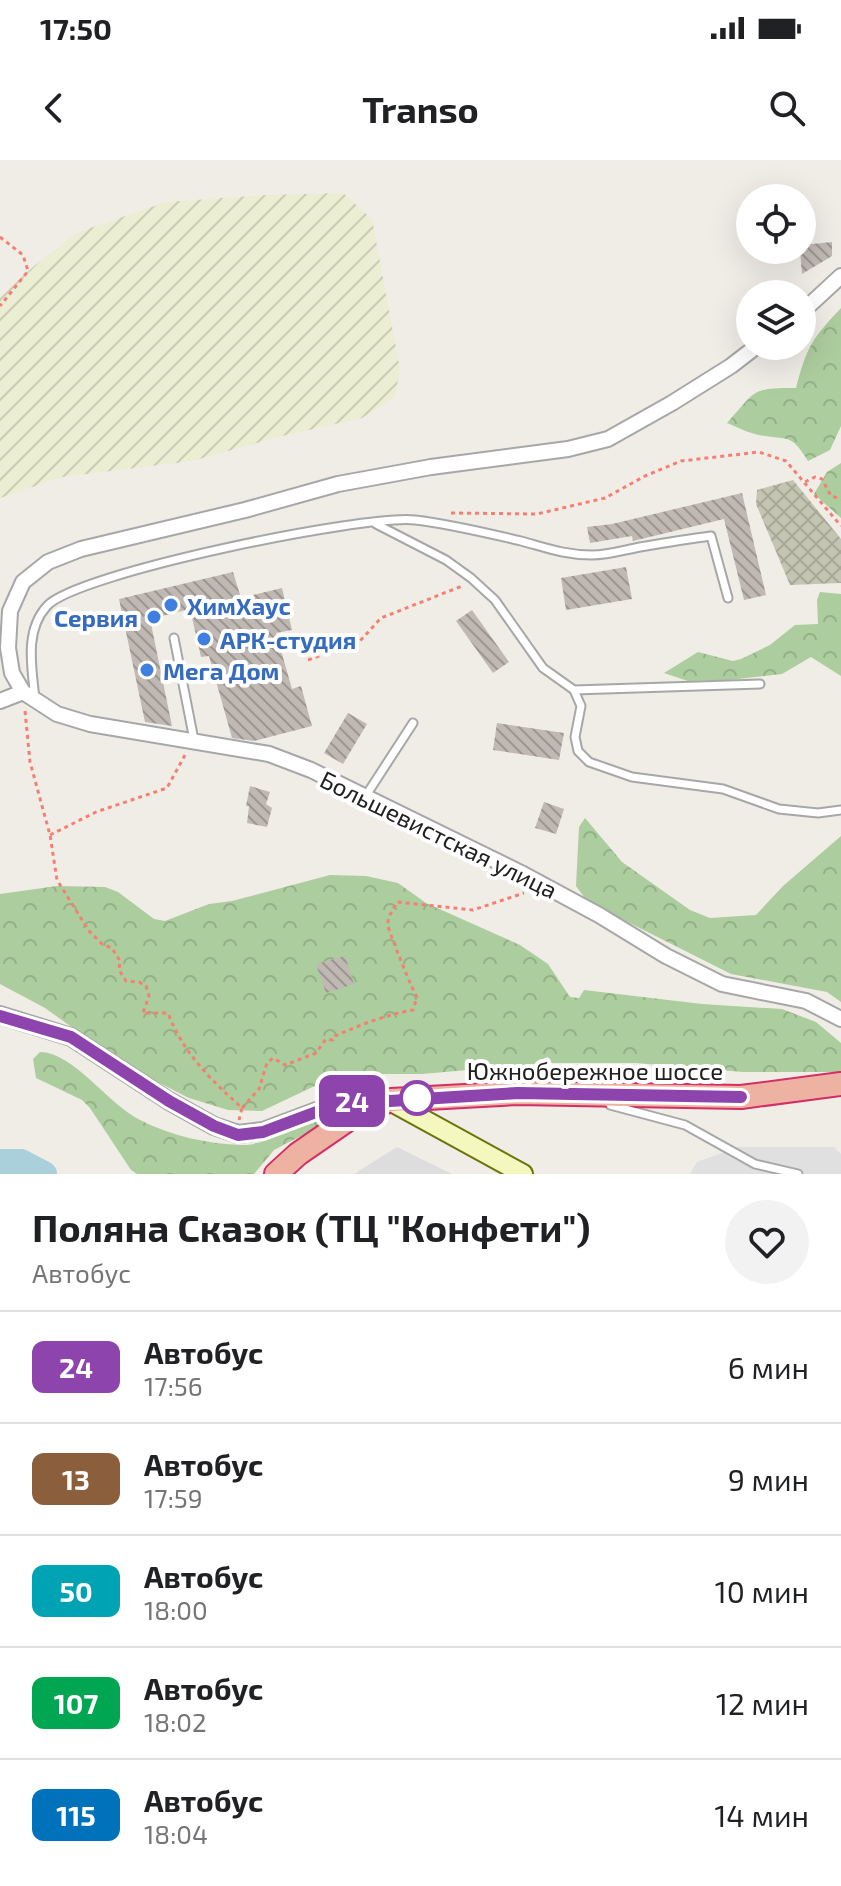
<!DOCTYPE html>
<html lang="ru">
<head>
<meta charset="utf-8">
<style>
	:root { --surface:#fff; --page:#f2f2f2; --text:#202124; --muted:#757577; --line:#e0e0e0 }
	body { margin:0; font-family:"Exo 2",sans-serif; background:var(--page); color:var(--text); height:100vh; display:flex; flex-direction:column; font-size:30px; white-space:nowrap }
	* { box-sizing:border-box; margin:0 }
	p { font-size:26px; color:var(--muted) }
	.icon { flex:none; width:44px; height:44px; fill:none; stroke:currentColor; stroke-width:2; stroke-linecap:round; stroke-linejoin:round }
	.map { position:relative; height:1014px; overflow:hidden }
	.sheet { display:flex; flex-direction:column; background:var(--surface); flex:1 }
	.sheet>* { flex:none }
	.badge { padding:0 16px; border-radius:12px; font-size:28px; line-height:52px }
	.buttons { position:absolute; left:736px; top:24px; display:grid; gap:16px }
	.buttons a { display:grid; place-items:center; width:80px; height:80px; border-radius:50%; background:var(--surface); box-shadow:0 8px 32px #0002; font-size:40px }
	.map>.badge { position:absolute; translate:-50% -50%; box-shadow:0 0 0 4px #fff }
	.round { display:grid; place-items:center; flex:none; width:84px; height:84px; border-radius:42px; background:var(--page) }
	.summary { display:flex; align-items:center; justify-content:space-between; height:136px; padding:0 32px }
	h1 { font-size:38px; font-weight:700; line-height:60px }
	ul { padding:0; list-style:none }
	li { display:flex; align-items:center; gap:24px; height:112px; padding:0 32px; border-top:2px solid var(--line) }
	li div { flex:1 }
	li b { display:block; font-size:30px }
	li em { font-style:normal }
	li .badge { min-width:88px; font-weight:700; text-align:center }
	.status { display:flex; justify-content:space-between; align-items:center; height:56px; padding:0 40px; background:var(--surface); direction:ltr }
	.status svg { height:22px; fill:currentColor }
	header { display:flex; justify-content:space-between; align-items:center; height:104px; padding:0 32px; background:var(--surface); font-size:36px; font-weight:700 }
	.map>svg:first-child { display:block }
</style>
</head>
<body>
<div class="status"><b>17:50</b><svg viewBox="0 0 49 12"><path d="M0 12V9h3v3zM5 12V6h3v6zM10 12V3h3v9zM15 12V0h3v12zM26 1h20v11H26zM47 4h2v5h-2z"/></svg></div>
<header><svg class="icon" aria-label="back" viewBox="0 0 24 24"><path d="M15 5l-7 7 7 7"/></svg>Transo<svg class="icon" aria-label="search" viewBox="0 0 24 24"><circle cx="10" cy="10" r="6"/><path d="M15 15l6 6"/></svg></header>
<div class="map">
<svg width="841" height="1014" viewBox="0 0 841 1014">
	<defs>
		<pattern id="construction-cross-hatch" width="8" height="8" patternUnits="userSpaceOnUse" patternTransform="scale(2)"><rect width="8" height="8" fill="#c4c4b2"/><path d="M0 0l8 8M0 8l8-8" fill="none" stroke="#a8a899"/></pattern>
		<pattern id="farmland-furrows" width="10" height="10" patternUnits="userSpaceOnUse" patternTransform="scale(2)"><rect width="10" height="10" fill="#eceed3"/><path d="M-1 1l2-2M0 10L10 0M9 11l2-2" fill="none" stroke="#caccb5"/></pattern>
		<pattern id="forest-crowns" width="20" height="18" patternUnits="userSpaceOnUse" patternTransform="scale(2)"><rect width="20" height="18" fill="#accd9d"/><path d="M2 6a3 3 0 1 1 6 0M12 15a3 3 0 1 1 6 0" fill="none" stroke="#94b087"/></pattern>
		<pattern id="building-back-hatch" width="6" height="6" patternUnits="userSpaceOnUse" patternTransform="scale(2)"><rect width="6" height="6" fill="#c0b9b3"/><path d="M-1 5l2 2M0 0l6 6M5-1l2 2" fill="none" stroke="#9c9691"/></pattern>
	</defs>
	<rect width="100%" height="100%" fill="#f0ede7"/>
	<path fill="#dedddd" d="M397 987 452 1014H354Z"/>
	<path fill="url(#construction-cross-hatch)" d="M793 320 841 379V423L790 425 756 344 757 330Z"/>
	<path fill="url(#farmland-furrows)" d="M343 33 372 59 400 209 395 237 362 258 278 277 192 301 62 317 0 338V137L33 107 76 73 166 42 265 35Z"/>
	<path fill="url(#forest-crowns)" d="M841 148V266L830 290 808 301C790 272 788 281 759 275 748 273 737 267 727 263 757 230 750 228 796 228 807 186 812 179 841 148Z
		M841 303V358L814 334 827 312Z
		M820 432 841 434V516L811 497 782 514 729 520 688 521 664 513 698 492 733 501 741 499 770 485 795 465 818 464 817 440Z
		M585 658 622 702 690 750 710 758 756 755 783 726 841 676V842L827 832 731 814 588 742 576 726 579 667Z
		M330 715 366 716 398 723 426 743 520 785 548 804 570 837 579 838 584 830 702 844 782 849 816 862 841 883V912H743L636 903H546L422 914H358L319 924 262 951 228 950 189 938 126 906 45 848 0 824V734L57 726 105 727 118 732 154 759 165 761 209 744 232 741Z
		M40 892C73 892 108 944 140 960 172 976 207 984 242 985 273 985 290 963 315 955 321 954 328 953 334 953L330 961 274 990 254 1014H137L131 1010 90 948 82 940 36 918 33 899Z"/>
	<path fill="#e0e0e0" d="M738 987H834L841 994V1014H690L697 1002Z"/>
	<g fill="none" stroke-linecap="round" stroke-linejoin="round">
		<path stroke="#a9d0db" stroke-width="26" d="M0 1002H21L44 1014"/>
	</g>
	<path fill="url(#building-back-hatch)" d="M832 82V96L802 114 800 90H802V85Z
		M742 333 766 435 744 440 724 359 633 381 632 376 590 383 587 367 612 364Z
		M626 407 632 439 566 450 561 418Z
		M233 412 241 438 282 428 292 470 276 473 292 529 301 526 312 566 254 581 232 578 209 496 201 497 190 449 150 459 172 566 145 562 119 439Z
		M472 450 509 502 493 513 456 461Z
		M348 553 367 564 343 604 324 593Z
		M497 563 564 573 559 600 493 590Z
		M250 626 270 632 266 644 272 648 267 667 247 663 249 646H246Z
		M544 642 564 649 556 674 535 668Z
		M345 796 354 824 326 833 316 804Z"/>
	<g fill="none" stroke-linecap="round" stroke-linejoin="round">
		<g stroke="#a7a7a7" stroke-width="11">
			<path id="service" d="M376 364 446 400 471 418 495 440 543 508 574 530 760 524
				M174 478 194 580
				M574 530 581 546 575 577 578 591 589 602 632 617 723 629 779 649 818 653 841 650
				M35 539C32 508 24 471 47 446 76 413 366 354 415 360 450 364 487 373 521 381 547 388 565 395 592 395 608 395 624 390 640 387 663 383 687 379 711 376L728 438
				M365 637 413 563
				M610 945 685 965 755 1004 798 1014"/>
		</g>
		<g stroke="#a7a7a7" stroke-width="18">
			<path id="minor" d="M802 152 841 116
				M757 186 731 206 672 243 608 279 568 289 431 307 338 324 245 350 81 389 48 402 23 422 10 451 8 488 12 513 23 532 57 554 90 564 269 594 311 610 521 713 599 755 666 796 722 824 806 841 841 859
				M0 541 23 532"/>
		</g>
		<g stroke="#a7a7a7" stroke-width="20">
			<path id="tertiary" d="M0 855 71 877 169 941 214 966 238 974 263 971 343 941 371 938 386 940"/>
		</g>
		<g stroke="#69740a" stroke-width="22">
			<path id="secondary" d="M390 941 523 1014"/>
		</g>
		<g stroke="#d42e67" stroke-width="26">
			<path id="trunk" d="M276 1014 298 994 359 952 391 940 518 933 741 937 841 924"/>
		</g>
		<path stroke="#f48074" stroke-width="3" stroke-dasharray="4 4" stroke-linecap="butt" d="M0 77 23 95 28 111 0 146
			M805 322 815 317 822 319 831 336 841 339
			M451 353 537 354 605 338 645 316 681 301 759 292 786 301 841 366
			M308 500 360 481 381 458 462 426
			M25 551 30 602 50 675 57 720 89 771 102 784 112 788 120 801 119 810 126 821 139 822 146 826 149 836 143 853H168C183 893 211 920 242 948L239 960
			M50 675 96 652 167 628 185 595
			M242 948 259 929 267 903 273 898 285 905 316 893 326 879 333 880 335 876C360 865 385 855 413 850L417 837C413 832 389 772 388 766 387 757 393 750 397 742L473 750 524 733"/>
		<use href="#service" stroke="#fff" stroke-width="7"/>
		<use href="#minor" stroke="#fff" stroke-width="14"/>
		<use href="#tertiary" stroke="#fff" stroke-width="16"/>
		<use href="#secondary" stroke="#f4f7be" stroke-width="18"/>
		<use href="#trunk" stroke="#eeb2a2" stroke-width="22"/>
	</g>
	<g fill="none" stroke-linecap="round" stroke-linejoin="round">
		<g stroke="#fff" stroke-width="18">
			<path id="line" d="M0 856 71 877 169 941 214 966 238 975 263 972 343 942 371 938 390 941 518 933 741 937"/>
		</g>
		<use href="#line" stroke="#8e44ad" stroke-width="12"/>
	</g>
	<g fill="#3f7fe0" stroke="#fff" stroke-width="3">
		<circle cx="171" cy="445" r="8"/>
		<circle cx="154" cy="457" r="8"/>
		<circle cx="204" cy="479" r="8"/>
		<circle cx="147" cy="510" r="8"/>
	</g>
	<circle fill="#fff" stroke="#8e44ad" stroke-width="4" cx="417" cy="938" r="16"/>
	<g text-anchor="middle" dominant-baseline="central" stroke-width="8" stroke-linejoin="round" paint-order="stroke">
		<g font-size="24" font-weight="bold" fill="#366cbe" stroke="#fff" text-anchor="start">
			<text x="187" y="445">ХимХаус</text>
			<text x="138" y="457" text-anchor="end">Сервия</text>
			<text x="220" y="479">АРК-студия</text>
			<text x="163" y="510">Мега Дом</text>
		</g>
		<g font-size="24" fill="#202020" stroke="#fff">
			<text transform="translate(439 674) rotate(26)">Большевистская улица</text>
			<text x="595" y="910">Южнобережное шоссе</text>
		</g>
	</g>
</svg>
<div class="buttons">
<a><svg class="icon" aria-label="locate" viewBox="0 0 24 24"><circle cx="12" cy="12" r="6"/><path d="M12 2v4M12 18v4M2 12h4M18 12h4"/></svg></a>
<a><svg class="icon" aria-label="layers" viewBox="0 0 24 24"><path d="M12 4l9 5-9 5-9-5zM3 14l9 5 9-5"/></svg></a>
</div>
<b class="badge" style="left:352px;top:941px;background:#8e44ad;color:#fff">24</b>
</div>
<section class="sheet">
<div class="summary"><div><h1>Поляна Сказок (ТЦ &quot;Конфети&quot;)</h1><p>Автобус</p></div><a class="round"><svg class="icon" aria-label="heart" viewBox="0 0 24 24"><path d="M12 20l-8-8c-3-5 5-10 8-4 3-6 11-1 8 4z"/></svg></a></div>
<ul>
<li><span class="badge" style="background:#8e44ad;color:#fff">24</span><div><b>Автобус</b><p>17:56</p></div><em>6 мин</em></li>
<li><span class="badge" style="background:#8b5e3c;color:#fff">13</span><div><b>Автобус</b><p>17:59</p></div><em>9 мин</em></li>
<li><span class="badge" style="background:#00a3b4;color:#fff">50</span><div><b>Автобус</b><p>18:00</p></div><em>10 мин</em></li>
<li><span class="badge" style="background:#00a651;color:#fff">107</span><div><b>Автобус</b><p>18:02</p></div><em>12 мин</em></li>
<li><span class="badge" style="background:#0072bc;color:#fff">115</span><div><b>Автобус</b><p>18:04</p></div><em>14 мин</em></li>
</ul>
</section>
</body>
</html>
